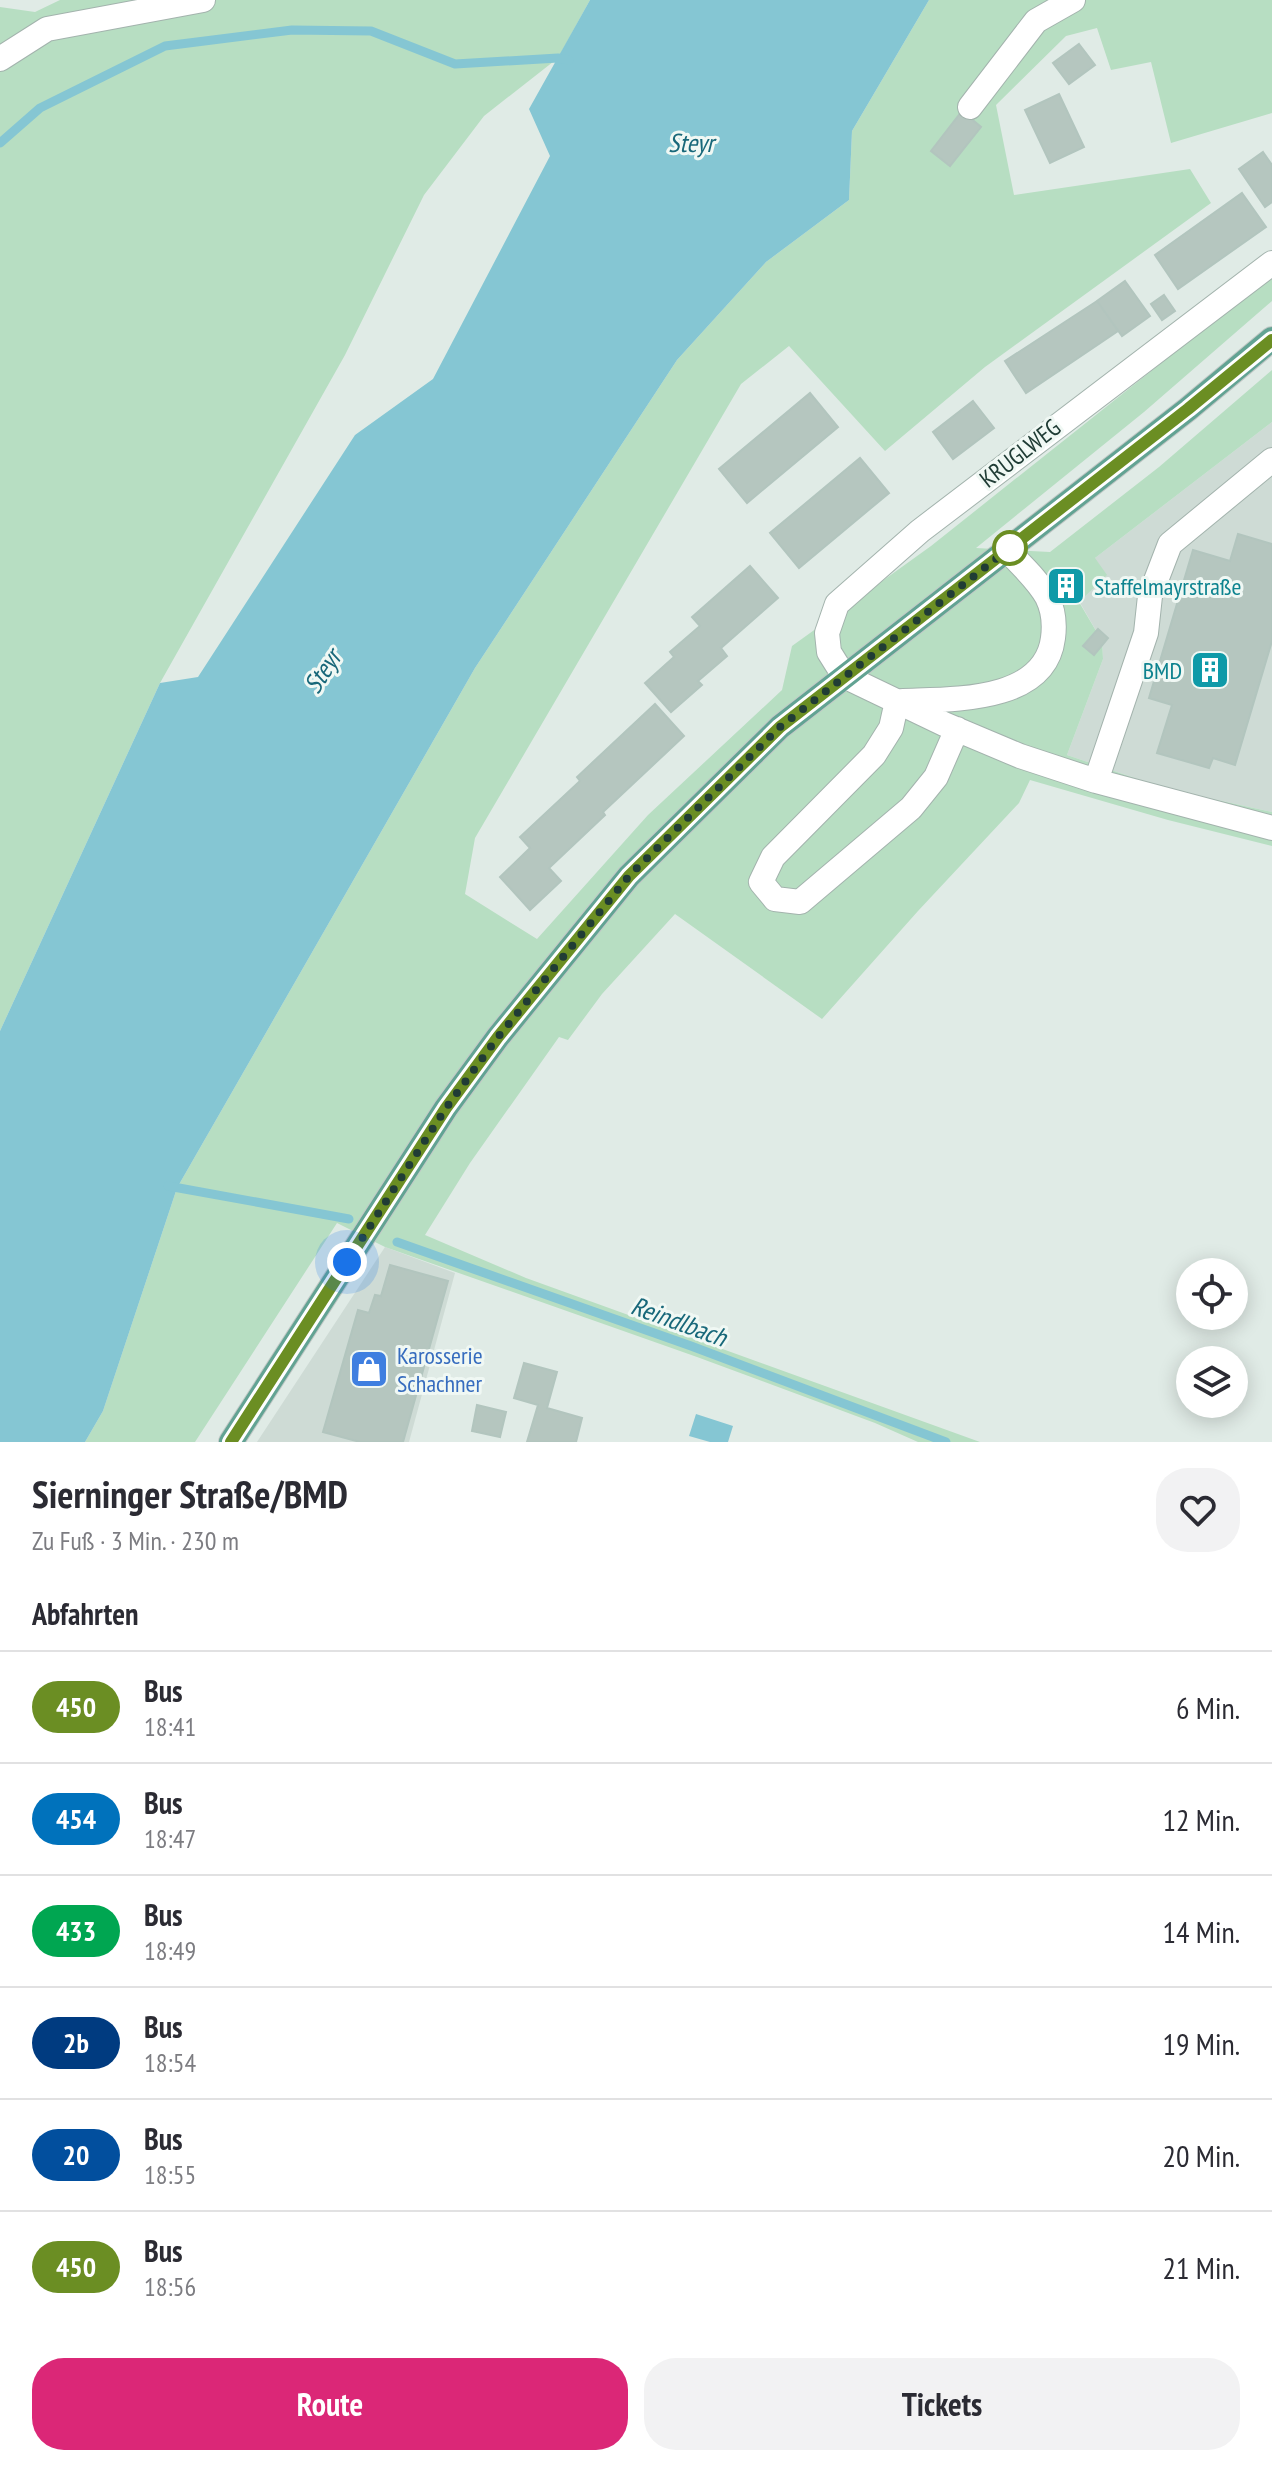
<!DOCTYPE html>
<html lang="de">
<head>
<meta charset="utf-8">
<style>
	:root { --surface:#fff; --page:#f2f2f3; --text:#2b2b33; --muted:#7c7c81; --line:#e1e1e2; --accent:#db2777 }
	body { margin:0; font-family:"PT Sans Narrow",sans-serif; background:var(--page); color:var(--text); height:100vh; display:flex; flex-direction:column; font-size:30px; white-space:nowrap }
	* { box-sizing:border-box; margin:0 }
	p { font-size:26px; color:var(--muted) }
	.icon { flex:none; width:44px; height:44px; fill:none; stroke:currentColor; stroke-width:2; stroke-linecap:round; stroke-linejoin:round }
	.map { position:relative; height:1442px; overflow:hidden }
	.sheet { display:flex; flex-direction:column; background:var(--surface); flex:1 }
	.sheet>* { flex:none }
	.badge { padding:0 16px; border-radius:26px; font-size:28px; line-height:52px }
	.controls { position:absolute; left:1176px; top:1258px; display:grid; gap:16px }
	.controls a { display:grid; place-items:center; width:72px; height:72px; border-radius:50%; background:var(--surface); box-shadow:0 4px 20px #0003; font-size:40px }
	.you { position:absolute; width:40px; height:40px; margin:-20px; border:6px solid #fff; border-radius:50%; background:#1a73e8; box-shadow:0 0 0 12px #1a73e833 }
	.map>.badge { position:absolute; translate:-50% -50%; box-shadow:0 0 0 4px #fff }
	h2 { padding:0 32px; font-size:30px; line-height:72px }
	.round { display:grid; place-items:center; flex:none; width:84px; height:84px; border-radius:32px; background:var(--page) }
	.headline { display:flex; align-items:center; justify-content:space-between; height:136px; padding:0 32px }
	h1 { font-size:38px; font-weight:800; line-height:60px }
	.action { display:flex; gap:16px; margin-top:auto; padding:16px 32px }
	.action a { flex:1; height:92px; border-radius:32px; background:var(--accent); color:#fff; font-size:32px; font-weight:800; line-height:92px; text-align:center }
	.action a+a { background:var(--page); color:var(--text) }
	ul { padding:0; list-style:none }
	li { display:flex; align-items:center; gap:24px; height:112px; padding:0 32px; border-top:2px solid var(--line) }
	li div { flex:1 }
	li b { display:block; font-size:30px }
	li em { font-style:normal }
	li .badge { min-width:88px; font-weight:700; text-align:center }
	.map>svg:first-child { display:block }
</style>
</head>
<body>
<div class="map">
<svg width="1272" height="1442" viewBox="0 0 1272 1442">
	<rect width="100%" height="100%" fill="#e0ebe6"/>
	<path fill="#cedbd5" d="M1272 422V812L1167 789 1067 755 1103 659 1102 641 1079 601 1095 558Z
		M385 1247 455 1273 409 1442H257Z"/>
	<path fill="#b7dec2" d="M60 0H590L558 58 484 116 424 195 345 355 160 683 0 1031V7L35 12Z
		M929 0H1272V113L1171 143 1151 62 1111 70 1097 28 1066 36 996 105 1014 195 1190 169 1211 203 985 367 885 451 789 346 741 384 475 838 465 894 537 939 648 815 782 690 792 646 931 546 1272 275V301L1265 307 1144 412 976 548 1050 552 1159 467 1272 370V422L1095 558 1107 575 1079 602 1102 641 1103 659 1067 755 1167 789 1272 812V846L1168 820 1030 780 1019 803 918 911 822 1019 675 914 602 994 568 1040 559 1037 470 1163 425 1235 526 1278 980 1442H918L875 1423 697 1357 385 1247 337 1223 195 1442H85L103 1411 177 1188 475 668 677 360 766 262 849 200 852 131Z"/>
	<path fill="#85c6d3" d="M590 0H929L852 131 849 200 766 262 677 360 475 668 177 1188 103 1411 85 1442H0V1031L160 683 198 677 355 435 433 379 550 156 529 109Z
		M696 1414 733 1426 728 1442H710L689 1436Z"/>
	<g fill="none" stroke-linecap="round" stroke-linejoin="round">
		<path stroke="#85c6d3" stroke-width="9" d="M0 143 40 108 165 46 292 30 371 31 455 64 558 58 569 60
			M168 1186 349 1219
			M397 1242 691 1346 946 1442"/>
	</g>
	<path fill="#b5c6bf" stroke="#b2c5be" stroke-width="2" d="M1079 44 1095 65 1069 84 1053 63Z
		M1059 94 1084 147 1050 163 1025 110Z
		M962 111 981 127 950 166 931 151Z
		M1263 152 1272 165V202L1265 207 1239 169Z
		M1242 193 1266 227 1178 289 1155 255Z
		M1125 281 1150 316 1122 336 1097 301Z
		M1164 295 1175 311 1162 320 1151 304Z
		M1097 301 1118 331 1026 393 1005 361Z
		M810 393 838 427 747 503 719 469Z
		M973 401 994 428 953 459 933 432Z
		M860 458 889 493 799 568 770 533Z
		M1238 534 1272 544V641L1235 765 1213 758 1209 768 1157 753 1172 705 1149 698 1193 550 1230 561Z
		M750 566 778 598 721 648 727 656 698 681 702 685 671 712 645 683 674 657 670 652 700 626 692 617Z
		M1064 575 1074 593 1068 596 1058 579Z
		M1098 629 1108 638 1094 655 1083 646Z
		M655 704 684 736 603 812 605 815 549 868 561 881 530 910 500 877 530 848 520 837 580 781 577 777Z
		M390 1265 448 1281 403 1442H360L323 1432 358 1310 369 1313 375 1295 381 1296Z
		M524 1363 557 1372 547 1408 582 1418 576 1442H527L538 1405 514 1398Z
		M477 1405 506 1412 500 1437 472 1431Z"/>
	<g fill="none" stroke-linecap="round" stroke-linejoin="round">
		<g stroke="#a3b3ad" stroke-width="26">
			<path id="minor" d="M0 59 47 29 203 0
				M970 107 1036 21 1073 0
				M1272 263 920 531 837 604 827 633 829 652 844 676 944 724 1020 756 1096 781 1272 828
				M897 701 891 728 874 755 773 857 761 882 775 899 800 902 911 808 936 777 957 729
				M903 701C952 699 1045 703 1053 638 1055 623 1054 611 1047 597 1038 580 1020 564 1007 550
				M1096 781 1146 633 1150 596 1170 544 1272 460"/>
		</g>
		<g stroke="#c1c8c6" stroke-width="26">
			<path id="major" d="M231 1442 446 1108 498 1037 629 876 780 727 1188 409 1272 339"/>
		</g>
		<use href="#minor" stroke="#fff" stroke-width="24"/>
		<use href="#major" stroke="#62a393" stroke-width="24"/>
	</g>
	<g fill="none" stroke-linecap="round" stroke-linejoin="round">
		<g stroke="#fff" stroke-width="18">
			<path id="line" d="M231 1442 446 1108 498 1037 629 876 780 727 1188 409 1272 340"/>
		</g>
		<use href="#line" stroke="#6b8e23" stroke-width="12"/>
		<path stroke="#203c35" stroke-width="8" stroke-dasharray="0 14.4" d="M347 1262 446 1108 498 1037 629 876 780 727 1010 548"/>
	</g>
	<defs>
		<g id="building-square" transform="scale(2)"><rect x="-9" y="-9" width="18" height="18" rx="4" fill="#0f9aa8" stroke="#f0f8f4"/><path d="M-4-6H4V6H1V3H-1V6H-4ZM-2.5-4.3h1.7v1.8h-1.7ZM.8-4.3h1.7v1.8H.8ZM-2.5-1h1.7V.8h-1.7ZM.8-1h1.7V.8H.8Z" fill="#fff"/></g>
		<g id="shop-square" transform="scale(2)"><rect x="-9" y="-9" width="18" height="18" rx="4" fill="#3f7fe0" stroke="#f0f8f4"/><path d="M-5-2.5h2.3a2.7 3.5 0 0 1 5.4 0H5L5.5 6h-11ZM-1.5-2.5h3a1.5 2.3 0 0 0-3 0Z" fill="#fff"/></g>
	</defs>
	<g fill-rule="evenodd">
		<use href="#building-square" x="1066" y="586"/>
		<use href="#building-square" x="1210" y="670"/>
		<use href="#shop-square" x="369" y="1369"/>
	</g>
	<circle fill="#fff" stroke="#6b8e23" stroke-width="4" cx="1010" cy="548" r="16"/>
	<g text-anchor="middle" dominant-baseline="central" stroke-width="6" stroke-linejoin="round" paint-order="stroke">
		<g font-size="24" fill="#203c35" stroke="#f0f8f4">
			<text transform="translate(1020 453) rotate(-38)">KRUGLWEG</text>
		</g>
		<g font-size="24" fill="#0d838f" stroke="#f0f8f4" text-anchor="start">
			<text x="1094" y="586">Staffelmayrstraße</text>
			<text x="1182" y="670" text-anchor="end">BMD</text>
		</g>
		<g font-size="24" fill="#366cbe" stroke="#f0f8f4" text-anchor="start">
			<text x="397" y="1355">Karosserie<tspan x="397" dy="28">Schachner</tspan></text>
		</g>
		<g font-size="26" font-style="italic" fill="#18687a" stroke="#f0f8f4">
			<text x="691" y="142">Steyr</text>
			<text transform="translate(322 671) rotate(-57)">Steyr</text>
			<text transform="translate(679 1321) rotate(20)">Reindlbach</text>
		</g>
	</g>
</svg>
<div class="controls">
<a><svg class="icon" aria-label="locate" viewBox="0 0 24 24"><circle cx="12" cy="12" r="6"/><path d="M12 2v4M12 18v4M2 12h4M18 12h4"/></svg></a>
<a><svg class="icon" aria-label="layers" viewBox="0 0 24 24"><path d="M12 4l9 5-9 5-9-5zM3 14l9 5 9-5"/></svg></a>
</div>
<div class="you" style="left:347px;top:1262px"></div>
</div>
<section class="sheet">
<div class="headline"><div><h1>Sierninger Straße/BMD</h1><p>Zu Fuß · 3 Min. · 230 m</p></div><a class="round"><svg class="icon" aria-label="heart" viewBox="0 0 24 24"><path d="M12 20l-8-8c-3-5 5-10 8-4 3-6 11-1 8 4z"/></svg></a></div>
<h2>Abfahrten</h2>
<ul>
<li><span class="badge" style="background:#6b8e23;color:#fff">450</span><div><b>Bus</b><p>18:41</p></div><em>6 Min.</em></li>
<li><span class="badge" style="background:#0072bc;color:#fff">454</span><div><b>Bus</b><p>18:47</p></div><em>12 Min.</em></li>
<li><span class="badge" style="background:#00a651;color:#fff">433</span><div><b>Bus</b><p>18:49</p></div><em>14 Min.</em></li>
<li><span class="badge" style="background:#003b80;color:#fff">2b</span><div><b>Bus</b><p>18:54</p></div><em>19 Min.</em></li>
<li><span class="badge" style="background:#024f9e;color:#fff">20</span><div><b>Bus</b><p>18:55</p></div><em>20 Min.</em></li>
<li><span class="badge" style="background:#6b8e23;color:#fff">450</span><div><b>Bus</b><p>18:56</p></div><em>21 Min.</em></li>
</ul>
<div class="action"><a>Route</a><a>Tickets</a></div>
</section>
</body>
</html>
